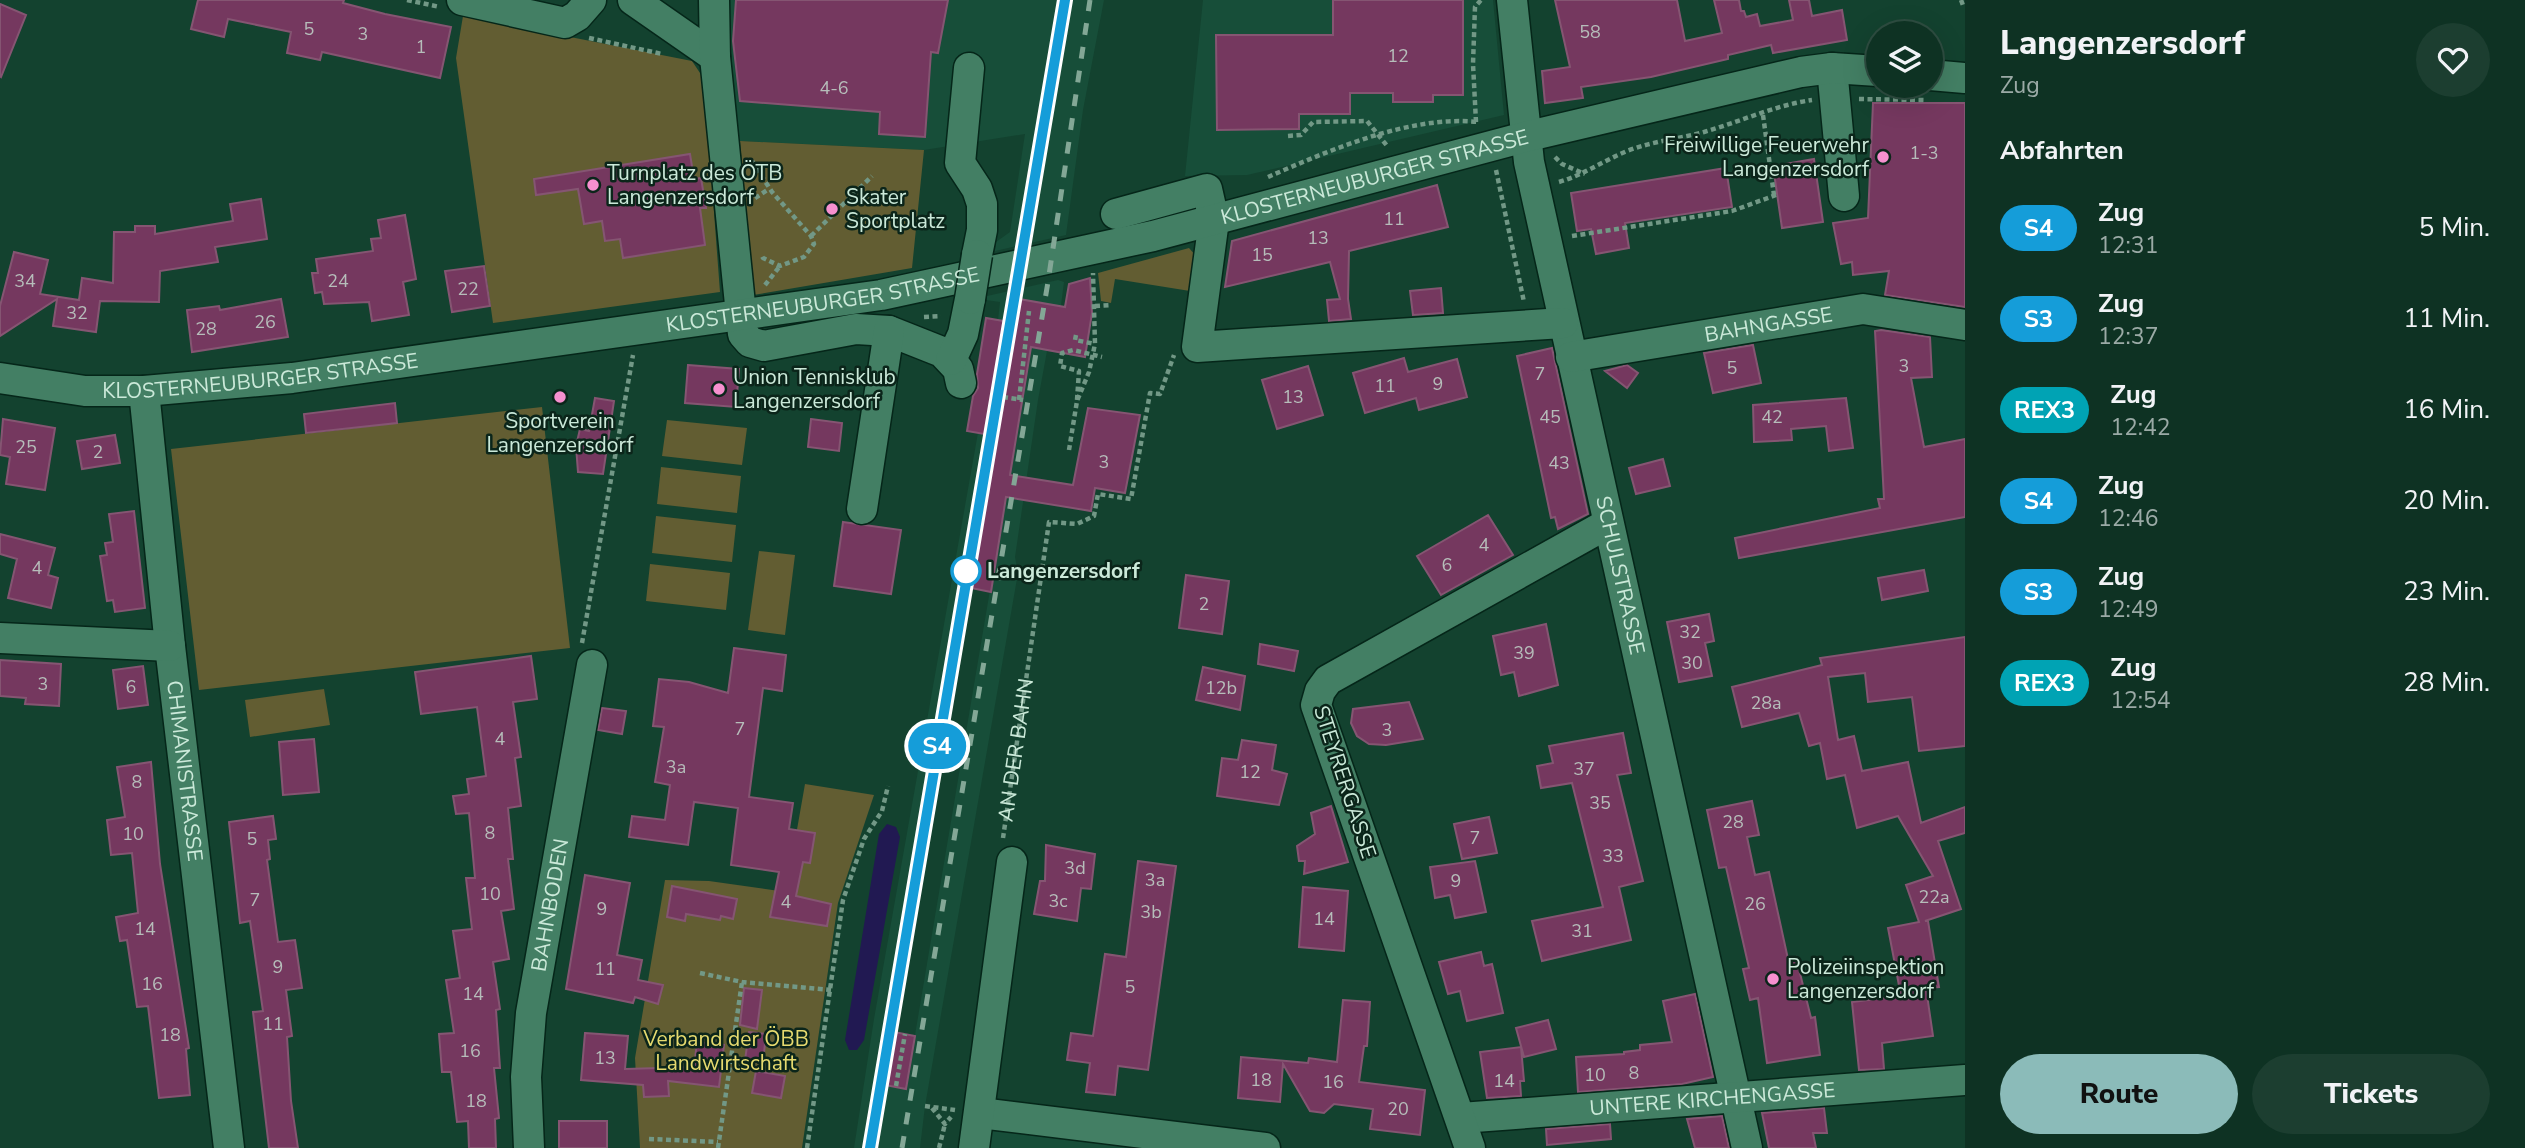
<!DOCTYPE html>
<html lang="de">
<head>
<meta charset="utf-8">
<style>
	:root { --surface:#0e3223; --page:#1c3e30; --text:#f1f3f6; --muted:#9baaa6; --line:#2e4d41; --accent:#8bbbb9 }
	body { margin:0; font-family:"Nunito Sans",sans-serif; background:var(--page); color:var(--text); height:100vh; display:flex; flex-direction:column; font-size:26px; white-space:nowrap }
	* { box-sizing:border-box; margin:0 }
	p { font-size:23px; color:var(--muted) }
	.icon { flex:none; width:38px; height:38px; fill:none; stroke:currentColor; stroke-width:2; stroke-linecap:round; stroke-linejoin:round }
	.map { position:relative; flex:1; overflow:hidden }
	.details { display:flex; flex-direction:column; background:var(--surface); width:560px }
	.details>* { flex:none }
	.badge { padding:0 14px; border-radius:23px; font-size:24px; line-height:46px }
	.buttons { position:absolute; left:1866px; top:21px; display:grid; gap:14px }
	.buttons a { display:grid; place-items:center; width:77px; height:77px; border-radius:50%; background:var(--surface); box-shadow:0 7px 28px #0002,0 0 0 2px var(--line); font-size:35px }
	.map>.badge { position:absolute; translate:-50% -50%; box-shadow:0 0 0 4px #fff }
	h2 { padding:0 35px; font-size:26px; line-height:63px }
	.round { display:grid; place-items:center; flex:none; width:74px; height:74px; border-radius:37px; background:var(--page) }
	.overview { display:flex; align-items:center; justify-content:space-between; height:119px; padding:0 35px }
	h1 { font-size:33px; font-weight:800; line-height:52px }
	.cta { display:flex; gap:14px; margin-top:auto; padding:14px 35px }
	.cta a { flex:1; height:80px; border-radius:42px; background:var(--accent); color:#111; font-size:28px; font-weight:800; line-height:80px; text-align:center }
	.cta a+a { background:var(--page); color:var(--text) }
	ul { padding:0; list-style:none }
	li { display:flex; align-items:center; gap:21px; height:91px; padding:0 35px }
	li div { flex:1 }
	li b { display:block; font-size:26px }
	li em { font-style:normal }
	li .badge { min-width:77px; font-weight:700; text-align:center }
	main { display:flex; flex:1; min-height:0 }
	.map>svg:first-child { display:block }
</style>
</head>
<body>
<main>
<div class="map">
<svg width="1965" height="1148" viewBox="0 0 1965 1148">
	<rect width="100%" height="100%" fill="#13422f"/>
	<path fill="#174e39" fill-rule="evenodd" d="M714 0H1104L1083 110 1066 235 995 251 996 242 1010 232 1025 134 924 150 740 141 723 145Z
		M1203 0H1493L1504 115 1247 175 1185 176Z
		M1058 280 1064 282 1055 352 1047 351 1038 400 1015 557 1018 573 925 1106 920 1148H854L874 1019 998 320 1000 302 986 300 987 296ZM1036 317 915 1035 895 1032 1004 389Z
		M993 1125 1178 1148H989Z"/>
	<path fill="#625d32" d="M463 16 692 61 704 79 720 292 493 323 456 58Z
		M740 141 924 150 912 268 753 295Z
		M1189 248 1196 256 1190 291 1115 279 1111 303 1101 301 1098 273Z
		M542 407 570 648 199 690 171 449Z
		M667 420 747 428 742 465 662 456Z
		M661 467 741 476 737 513 657 504Z
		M656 516 736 525 732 562 652 553Z
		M759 551 795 555 785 635 748 630Z
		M650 564 730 573 726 610 646 601Z
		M324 689 330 725 250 737 245 700Z
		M805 784 874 795 838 903 802 1148H640L635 1058 665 880 709 881 786 892Z"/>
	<path fill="#211952" d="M887 824 896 827 900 837 864 1040 857 1050H849L845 1040 879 834Z"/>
	<path fill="#75385f" stroke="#855572" stroke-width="2" d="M198 0H344L343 3 385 14 451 27 440 78 322 52 320 60 287 53 291 32 228 19 224 37 191 29Z
		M736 0H948L938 53 931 52 925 137 879 134 880 112 740 101 733 41Z
		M1333 0H1463V95H1433V102H1393V93H1350V114H1299V129L1217 130 1216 35H1333Z
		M1555 0H1677L1685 41 1722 33 1714 0H1739L1741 11H1744L1746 17 1757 14 1760 26 1793 20 1789 0H1809L1812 16 1842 10 1847 40 1773 53 1771 45 1728 55V59L1651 77 1581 87 1583 98 1545 103 1542 71 1570 67Z
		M0 4 26 15 1 77 0 76Z
		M1873 103H1965V307L1885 295 1889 271 1853 275 1852 262 1841 264 1833 223 1868 218Z
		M690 154 694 179 701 178 706 208H700L705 245 623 258 620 239 605 241 602 221 584 224 578 189 536 195 534 179Z
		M1814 159 1823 222 1782 228 1773 166Z
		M1726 168 1732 207 1625 223 1629 248 1596 254 1591 229 1577 231 1571 193Z
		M1437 185 1448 227 1349 251 1348 299 1351 319 1329 321 1327 300 1340 299 1330 262 1225 287 1232 241Z
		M261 199 267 239 215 247 218 262 160 271 159 302 100 301 96 332 53 326 57 299 0 336V306L14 252 48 260 40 294 79 300 82 278 113 283 114 232H135V226H155V234L233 221 230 204Z
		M405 215 416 279 403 282 409 315 372 321 369 302 324 304 322 292 315 293 312 273H318L316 259 373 251 371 239 381 238 378 220Z
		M484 266 490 306 452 312 445 271Z
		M1090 278 1092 313 1085 357 1031 347 1010 475 1073 485 1088 408 1140 415 1125 493 1095 488 1091 511 1006 497 991 592 971 588 996 436 967 431 973 396 978 388 977 374 986 318 1015 323 1019 299 1065 307 1069 284Z
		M1441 288 1443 313 1413 315 1410 291Z
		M281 299 288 337 192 352 187 310 219 306 220 310Z
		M1881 330 1930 337 1932 377 1911 378 1924 447 1965 439V517L1739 558 1735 538 1880 508 1878 499H1884L1875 331Z
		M1753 345 1761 383 1713 393 1704 353Z
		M1552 348 1588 514 1558 529 1555 517 1551 518 1517 356Z
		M1404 358 1408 372 1457 359 1467 397 1419 410 1416 398 1365 413 1353 373Z
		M688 365 739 369 736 407 685 403Z
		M1627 365 1638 373 1627 388 1605 371Z
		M1308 366 1323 415 1277 429 1262 380Z
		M595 398 614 401 603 474 578 472 576 446 580 429 589 431Z
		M1846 398 1853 448 1829 451 1826 426 1791 429 1792 440 1754 442 1753 405Z
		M395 403 397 423 306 433 304 414Z
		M3 419 55 428 45 490 6 484 10 457 0 455Z
		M811 419 842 423 839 451 808 447Z
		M115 435 120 463 82 469 77 441Z
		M1663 459 1670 486 1636 494 1629 468Z
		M134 511 145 608 115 612 113 600 107 601 100 556 107 555 105 543 113 542 109 514Z
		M1488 515 1513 555 1441 595 1417 556Z
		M843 522 901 530 891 594 834 586Z
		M0 534 55 548 48 575 58 578 51 608 8 598 17 559 0 554Z
		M1924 570 1928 591 1882 600 1878 578Z
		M1186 575 1229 581 1222 634 1179 628Z
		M1709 614 1714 641 1705 643 1712 676 1679 682 1667 622Z
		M1546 624 1558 685 1519 696 1514 672 1501 675 1493 636Z
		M1965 637V746L1919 751 1912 697 1868 702 1865 673 1828 677 1838 740 1854 736 1862 771 1908 762 1921 823 1965 807V833L1938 841 1961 909 1925 921H1928L1939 987 1926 988 1933 1036 1882 1043 1884 1069 1859 1070 1852 1002 1901 996 1888 928 1919 922 1906 885 1933 876 1898 816 1857 828 1845 775 1827 779 1820 743 1809 746 1799 713 1742 727 1732 687 1822 665 1820 658Z
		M1260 644 1298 651 1294 671 1258 664Z
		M734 648 786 655 782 691 763 688 749 797 793 803 789 829 815 833 810 863 803 862 796 896 831 904 827 926 770 917 779 872 731 865 738 808 694 802 688 845 629 837 632 816 665 820 670 785 655 782 664 727 653 726 659 679 689 682 728 693Z
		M531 656 537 699 513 702 521 757 515 758 521 806 508 808 513 859H508L514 909 501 911 509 959 493 962 500 1009 496 1010 500 1068H494L499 1118 495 1119 496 1148H469L468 1121 457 1122 451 1072H442L439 1034 454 1033 446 980 460 978 453 931 472 929 466 878H475L469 813 456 814 453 796 469 794 467 779 486 776 477 707 421 714 415 672Z
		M0 660 61 664 59 706 25 704 26 698 0 696Z
		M143 666 148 705 118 709 113 670Z
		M1203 667 1245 676 1240 710 1196 700Z
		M1409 702 1423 739 1386 745 1369 744 1357 736 1351 723 1353 709Z
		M602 708 626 711 622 734 598 730Z
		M1623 733 1631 773 1617 775 1643 881 1619 887 1631 940 1542 961 1532 921 1603 907 1572 783 1541 788 1537 766 1553 763 1549 746Z
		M314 739 319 792 283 795 279 742Z
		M1242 740 1276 745 1272 770 1287 774 1279 805 1217 796 1222 758 1238 760Z
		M151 762 160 864 189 1048 186 1049 190 1095 159 1098 148 1006 137 1007 127 940 120 941 116 917 138 913 132 853 111 855 107 820 125 817 117 767Z
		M1752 801 1759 835 1747 837 1755 875 1769 872 1788 959 1796 957 1811 1018 1815 1017 1820 1055 1767 1063 1758 998 1750 1000 1743 969 1749 968 1726 867 1719 868 1707 810Z
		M1331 806 1348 862 1304 874 1305 861H1299L1297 846 1315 834 1311 813Z
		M273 816 276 839 268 840 270 859 267 860 278 942 295 940 302 988 286 990 292 1036 287 1037 291 1101 298 1148H269L253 1012 263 1011 250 921 240 923 229 822Z
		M1489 817 1497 853 1462 859 1454 824Z
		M1046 845 1095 854 1091 889 1081 888 1077 921 1034 914 1040 881H1045Z
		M1138 861 1176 866 1148 1070 1118 1066 1115 1095 1086 1092 1090 1063 1067 1060 1071 1033 1093 1036 1105 954 1126 957Z
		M1475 861 1486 912 1455 918 1450 895 1435 898 1430 867Z
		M585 875 630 883 617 955 642 960 638 980 663 985 658 1004 635 997 633 1003 566 989Z
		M672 886 737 899 733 919 721 916 720 920 686 914 685 921 667 917Z
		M1303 887 1348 891 1344 951 1299 947Z
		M1481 952 1484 966 1492 964 1503 1013 1467 1021 1460 991 1448 994 1439 962Z
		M744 988 762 990 757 1029 740 1025Z
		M1695 994 1713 1077 1682 1084 1578 1092 1576 1057 1624 1054V1052L1640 1050V1045L1672 1042 1663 1001Z
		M1343 1000 1370 1002 1367 1046H1364L1359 1082 1425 1090 1420 1135 1370 1129 1373 1109 1334 1104 1324 1113 1310 1111 1283 1064 1280 1102 1238 1098 1241 1057 1308 1063 1309 1058 1337 1062Z
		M1548 1020 1556 1049 1524 1057 1516 1028Z
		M749 1032 766 1034 763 1062 745 1060Z
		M894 1032 915 1036 906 1089 885 1085Z
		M585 1033 628 1036 625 1069 694 1067 697 1042 724 1045 719 1087 668 1081 669 1096 644 1097 643 1085 581 1080Z
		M1521 1047 1524 1081H1520L1521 1096 1487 1098 1480 1052Z
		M756 1071 785 1076 781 1098 752 1093Z
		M1824 1108 1827 1133H1813L1816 1148H1769L1762 1113Z
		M1722 1116 1729 1148H1695L1687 1119Z
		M559 1121H607V1148H559Z
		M1610 1124 1611 1139 1547 1145 1546 1129Z"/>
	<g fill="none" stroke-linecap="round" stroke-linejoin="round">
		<g stroke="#052619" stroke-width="33">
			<g id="minor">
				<path d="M462 0 565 23 577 16 591 0"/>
				<path d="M633 0 715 57"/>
				<path d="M714 0 715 57 743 334 750 342 764 346 856 329 889 331 942 352 958 369 961 383"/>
				<path id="s2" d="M1512 0 1529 162 1747 1148"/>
				<path d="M969 68 960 163 977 189 982 204V230L977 255"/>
				<path d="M1832 68 1844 196"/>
				<path d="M1930 75 1965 78"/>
				<path d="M1116 214 1207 189 1214 220 1197 347 1563 323"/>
				<path id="s3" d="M1571 357 1863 309 1965 325"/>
				<path d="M951 360 963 334 970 299"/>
				<path id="s4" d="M0 378 85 391H144L292 378 881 295 1153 236 1525 137 1801 72 1832 68 1878 71"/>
				<path id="s5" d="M144 391 170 646 229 1148"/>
				<path d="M862 509 889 331"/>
				<path d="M0 638 170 646"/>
				<path d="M980 1113 1265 1148"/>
				<path id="s6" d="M1461 1118 1965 1080"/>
				<path id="s7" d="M529 1148 526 1077 531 1013 592 665"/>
				<path d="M974 1148 1012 862"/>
				<path d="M1470 1148 1316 705 1320 691 1328 680 1607 524"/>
			</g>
		</g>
		<g stroke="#729886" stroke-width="4.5" stroke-dasharray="5 3.5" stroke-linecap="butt">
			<path d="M407 0 440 7"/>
			<path d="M1961 0 1964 8"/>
			<path d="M589 38 662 54"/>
			<path d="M1859 99 1924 100"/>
			<path d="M1763 115 1774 195"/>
			<path d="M1476 122 1473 64 1475 7 1481 0"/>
			<path d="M1288 136 1301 135 1313 122 1367 121 1388 147"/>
			<path d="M1555 157 1562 164 1585 174"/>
			<path d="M752 161 772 192 811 236 814 244 804 257 780 266 763 258 761 254"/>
			<path d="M1496 170 1524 302"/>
			<path d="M1268 177C1330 150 1410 115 1478 122"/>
			<path d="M1559 182C1583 175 1603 161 1627 151 1653 141 1678 139 1704 132 1739 122 1776 105 1812 100"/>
			<path d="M755 198 769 189"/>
			<path d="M811 236 872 176"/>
			<path d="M1572 236 1732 211 1776 195"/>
			<path d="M765 285 780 266"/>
			<path d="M1095 306 1111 305"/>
			<path d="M924 317 941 316"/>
			<path d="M1076 335 1075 340 1095 344"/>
			<path d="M1003 397 1023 400"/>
			<path d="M1019 400 1029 311"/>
			<path d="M1077 400 1079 371 1060 366 1062 353 1073 350 1102 357"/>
			<path d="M1069 450 1077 401 1089 372 1095 344 1093 273"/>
			<path d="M582 643 633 355"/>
			<path id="s1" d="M1003 838 1049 522 1077 524 1094 516 1098 494 1131 499 1150 393 1160 394 1174 355"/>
			<path d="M700 973 742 982 831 990"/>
			<path d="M896 1086 905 1034"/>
			<path d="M925 1106 955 1110"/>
			<path d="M932 1108 945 1124 951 1117"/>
			<path d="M649 1139 718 1142"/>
			<path d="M718 1148 742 982"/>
			<path d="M807 1148 843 900 864 839 882 811 888 786"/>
			<path d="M939 1148 945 1124"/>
		</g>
		<use href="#minor" stroke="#437f64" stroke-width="30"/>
		<path stroke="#83a796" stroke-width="5" stroke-dasharray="12 12" stroke-linecap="butt" d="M870 1148 1065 0
			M902 1148 1048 282 1090 0"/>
		<g stroke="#052619" stroke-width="33" stroke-linecap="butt">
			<path id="minor-bridge" d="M970 299 977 255"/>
		</g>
		<use href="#minor-bridge" stroke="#437f64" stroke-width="30"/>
	</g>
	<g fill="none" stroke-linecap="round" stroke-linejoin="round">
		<g stroke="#fff" stroke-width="16">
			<path id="line" d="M870 1148 1065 0"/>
		</g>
		<use href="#line" stroke="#159dd9" stroke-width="10"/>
	</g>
	<g fill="#f690cf" stroke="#0b251a" stroke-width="2.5">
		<circle cx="1883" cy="157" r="7"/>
		<circle cx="593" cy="185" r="7"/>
		<circle cx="832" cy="209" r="7"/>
		<circle cx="719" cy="389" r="7"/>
		<circle cx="560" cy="397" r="7"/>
		<circle cx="1773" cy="979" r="7"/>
	</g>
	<circle fill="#fff" stroke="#159dd9" stroke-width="3.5" cx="966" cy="571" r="14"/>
	<g text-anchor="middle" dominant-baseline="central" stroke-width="5" stroke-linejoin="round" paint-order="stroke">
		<g font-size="18" fill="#b6bdba">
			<text x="309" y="29">5</text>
			<text x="1590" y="32">58</text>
			<text x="363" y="34">3</text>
			<text x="421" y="47">1</text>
			<text x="1398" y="56">12</text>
			<text x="834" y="88">4-6</text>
			<text x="1924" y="153">1-3</text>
			<text x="1394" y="219">11</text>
			<text x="1318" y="238">13</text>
			<text x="1262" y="255">15</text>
			<text x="25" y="281">34</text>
			<text x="338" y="281">24</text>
			<text x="468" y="289">22</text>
			<text x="77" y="313">32</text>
			<text x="265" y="322">26</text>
			<text x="206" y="329">28</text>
			<text x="1904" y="366">3</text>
			<text x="1732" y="368">5</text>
			<text x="1540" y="374">7</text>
			<text x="1438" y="384">9</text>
			<text x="1385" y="386">11</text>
			<text x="1293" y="397">13</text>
			<text x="1550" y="417">45</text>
			<text x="1772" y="417">42</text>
			<text x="26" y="447">25</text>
			<text x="98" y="452">2</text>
			<text x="1104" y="462">3</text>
			<text x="1559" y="463">43</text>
			<text x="1484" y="545">4</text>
			<text x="1447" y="565">6</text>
			<text x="37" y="568">4</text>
			<text x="1204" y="604">2</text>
			<text x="1690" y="632">32</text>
			<text x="1524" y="653">39</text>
			<text x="1692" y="663">30</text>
			<text x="43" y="684">3</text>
			<text x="131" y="687">6</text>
			<text x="1221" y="688">12b</text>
			<text x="1766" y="703">28a</text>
			<text x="740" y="729">7</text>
			<text x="1387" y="730">3</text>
			<text x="500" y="739">4</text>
			<text x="676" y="767">3a</text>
			<text x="1584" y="769">37</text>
			<text x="1250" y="772">12</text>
			<text x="137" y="782">8</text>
			<text x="1600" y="803">35</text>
			<text x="1733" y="822">28</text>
			<text x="490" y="833">8</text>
			<text x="133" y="834">10</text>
			<text x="1475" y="838">7</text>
			<text x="252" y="839">5</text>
			<text x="1613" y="856">33</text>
			<text x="1075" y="868">3d</text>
			<text x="1155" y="880">3a</text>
			<text x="1456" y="881">9</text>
			<text x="490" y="894">10</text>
			<text x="1934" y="897">22a</text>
			<text x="255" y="900">7</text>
			<text x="1058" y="901">3c</text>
			<text x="786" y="902">4</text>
			<text x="1755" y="904">26</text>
			<text x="602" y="909">9</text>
			<text x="1151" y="912">3b</text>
			<text x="1324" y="919">14</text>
			<text x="145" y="929">14</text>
			<text x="1582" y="931">31</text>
			<text x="278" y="967">9</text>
			<text x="605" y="969">11</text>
			<text x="152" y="984">16</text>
			<text x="1130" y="987">5</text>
			<text x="473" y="994">14</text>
			<text x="273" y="1024">11</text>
			<text x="170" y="1035">18</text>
			<text x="470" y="1051">16</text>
			<text x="605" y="1058">13</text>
			<text x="1634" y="1073">8</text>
			<text x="1595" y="1075">10</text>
			<text x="1261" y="1080">18</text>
			<text x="1504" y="1081">14</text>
			<text x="1333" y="1082">16</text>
			<text x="476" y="1101">18</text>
			<text x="1398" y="1109">20</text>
		</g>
		<g font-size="21" fill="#cbe9d9" stroke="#0b251a" text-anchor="start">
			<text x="1869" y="145" text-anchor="end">Freiwillige Feuerwehr<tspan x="1869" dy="24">Langenzersdorf</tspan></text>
			<text x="607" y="173">Turnplatz des ÖTB<tspan x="607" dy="24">Langenzersdorf</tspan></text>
			<text x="846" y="197">Skater<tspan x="846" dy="24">Sportplatz</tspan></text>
			<text x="733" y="377">Union Tennisklub<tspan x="733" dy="24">Langenzersdorf</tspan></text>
			<text x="560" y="421" text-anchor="middle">Sportverein<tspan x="560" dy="24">Langenzersdorf</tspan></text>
			<text x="1787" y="967">Polizeiinspektion<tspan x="1787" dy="24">Langenzersdorf</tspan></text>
		</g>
		<g font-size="21" fill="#cbe9d9" stroke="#0b251a">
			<text stroke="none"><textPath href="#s4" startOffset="1396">KLOSTERNEUBURGER STRASSE</textPath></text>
			<text stroke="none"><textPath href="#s4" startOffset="830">KLOSTERNEUBURGER STRASSE</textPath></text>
			<text stroke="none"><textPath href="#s3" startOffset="200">BAHNGASSE</textPath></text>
			<text stroke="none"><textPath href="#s4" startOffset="262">KLOSTERNEUBURGER STRASSE</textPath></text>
			<text stroke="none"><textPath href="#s2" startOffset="586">SCHULSTRASSE</textPath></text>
			<text stroke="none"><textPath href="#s1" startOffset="89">AN DER BAHN</textPath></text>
			<text stroke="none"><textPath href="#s5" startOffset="382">CHIMANISTRASSE</textPath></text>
			<text transform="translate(1345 782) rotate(72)">STEYRERGASSE</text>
			<text stroke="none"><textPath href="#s7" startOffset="245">BAHNBODEN</textPath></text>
			<text stroke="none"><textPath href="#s6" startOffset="252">UNTERE KIRCHENGASSE</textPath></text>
		</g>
		<g font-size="21" font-weight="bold" fill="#cbe9d9" stroke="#0b251a" text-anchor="start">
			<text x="987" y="571">Langenzersdorf</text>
		</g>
		<g font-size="21" fill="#e6da6f" stroke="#0b251a">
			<text x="726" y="1039">Verband der ÖBB<tspan x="726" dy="24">Landwirtschaft</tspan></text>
		</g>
	</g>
</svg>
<div class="buttons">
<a><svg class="icon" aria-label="layers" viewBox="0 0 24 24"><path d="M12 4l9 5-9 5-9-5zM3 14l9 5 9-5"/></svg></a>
</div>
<b class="badge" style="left:937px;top:746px;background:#159dd9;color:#fff">S4</b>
</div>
<section class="details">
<div class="overview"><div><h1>Langenzersdorf</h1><p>Zug</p></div><a class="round"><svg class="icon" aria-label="heart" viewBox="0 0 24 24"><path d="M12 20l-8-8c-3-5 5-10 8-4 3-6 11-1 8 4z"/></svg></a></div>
<h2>Abfahrten</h2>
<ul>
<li><span class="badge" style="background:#159dd9;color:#fff">S4</span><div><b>Zug</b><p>12:31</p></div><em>5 Min.</em></li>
<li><span class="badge" style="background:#159dd9;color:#fff">S3</span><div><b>Zug</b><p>12:37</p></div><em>11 Min.</em></li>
<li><span class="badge" style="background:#00a3b4;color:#fff">REX3</span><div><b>Zug</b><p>12:42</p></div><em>16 Min.</em></li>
<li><span class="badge" style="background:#159dd9;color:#fff">S4</span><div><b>Zug</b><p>12:46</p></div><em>20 Min.</em></li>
<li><span class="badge" style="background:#159dd9;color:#fff">S3</span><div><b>Zug</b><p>12:49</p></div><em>23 Min.</em></li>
<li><span class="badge" style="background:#00a3b4;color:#fff">REX3</span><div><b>Zug</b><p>12:54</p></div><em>28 Min.</em></li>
</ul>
<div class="cta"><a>Route</a><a>Tickets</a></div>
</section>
</main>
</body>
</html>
